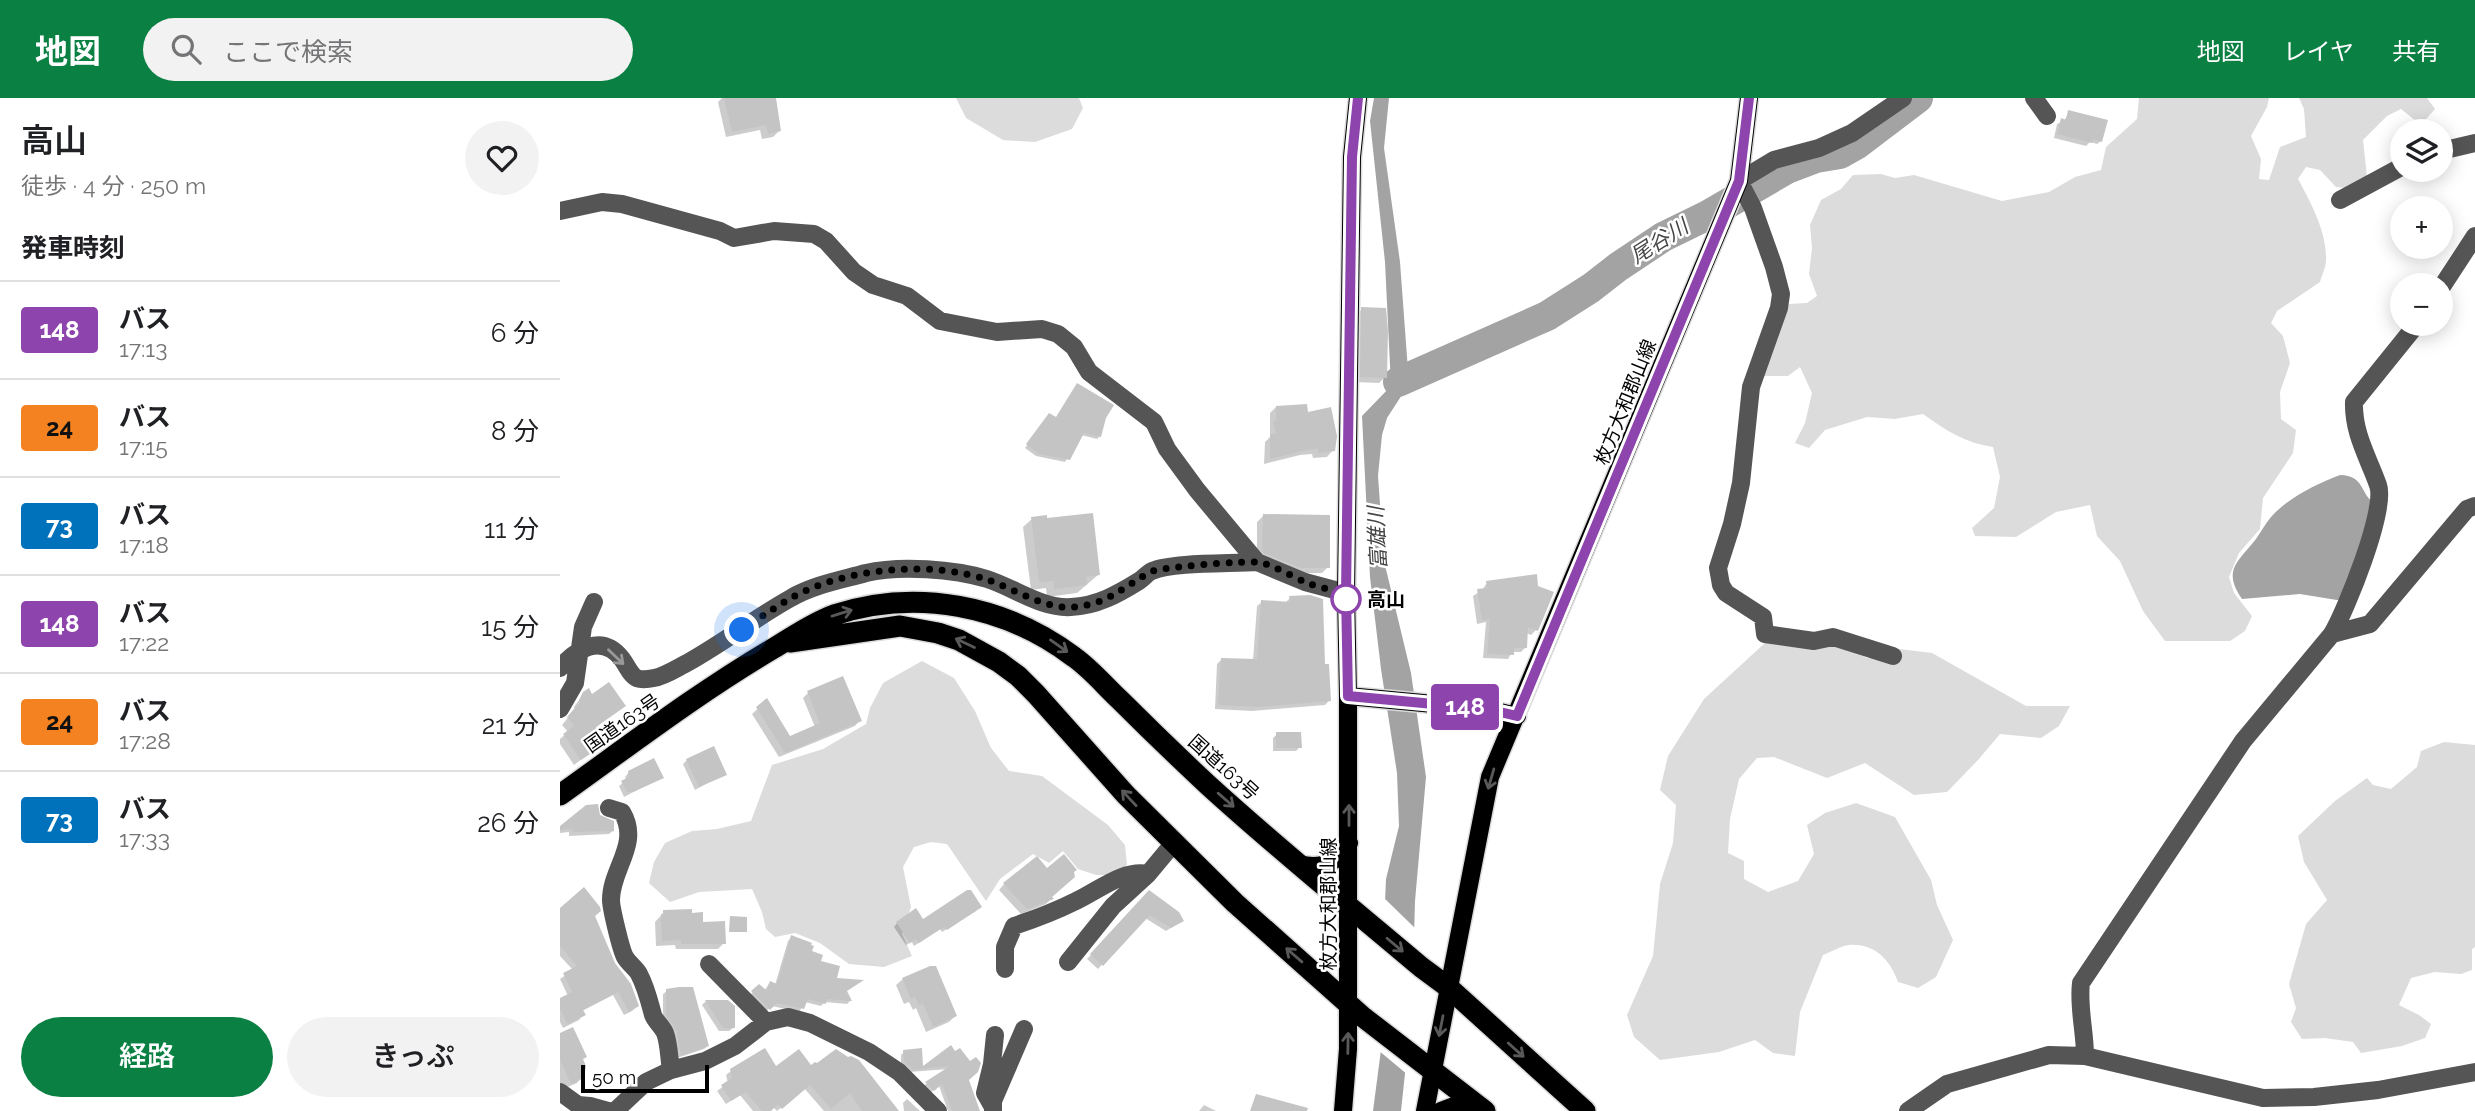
<!DOCTYPE html>
<html lang="ja">
<head>
<meta charset="utf-8">
<style>
	:root { --surface:#fff; --page:#f2f2f2; --text:#202124; --muted:#757577; --line:#e0e0e0; --accent:#0b8043 }
	body { margin:0; font-family:Raleway,"Noto Sans JP",sans-serif; background:var(--page); color:var(--text); height:100vh; display:flex; flex-direction:column; font-size:26px; white-space:nowrap }
	* { box-sizing:border-box; margin:0 }
	p { font-size:23px; color:var(--muted) }
	.icon { flex:none; width:38px; height:38px; fill:none; stroke:currentColor; stroke-width:2; stroke-linecap:round; stroke-linejoin:round }
	.map { position:relative; flex:1; overflow:hidden }
	.sheet { display:flex; flex-direction:column; background:var(--surface); width:560px }
	.sheet>* { flex:none }
	.badge { padding:0 14px; border-radius:5px; font-size:24px; line-height:46px }
	.fabs { position:absolute; left:1830px; top:21px; display:grid; gap:14px }
	.fabs a { display:grid; place-items:center; width:63px; height:63px; border-radius:50%; background:var(--surface); box-shadow:0 4px 18px #0003; font-size:35px }
	.scale { position:absolute; left:21px; bottom:18px; width:128px; box-sizing:border-box; padding-left:7px; border:4px solid #000; border-top:0; font-size:19px; line-height:24px; white-space:nowrap; color:#000; -webkit-text-stroke:5px #fff; paint-order:stroke }
	.you { position:absolute; width:35px; height:35px; margin:-18px; border:5px solid #fff; border-radius:50%; background:#1a73e8; box-shadow:0 0 0 10px #1a73e833 }
	.map>.badge { position:absolute; translate:-50% -50%; box-shadow:0 0 0 4px #fff }
	h2 { padding:0 21px; font-size:26px; line-height:63px }
	.round { display:grid; place-items:center; flex:none; width:74px; height:74px; border-radius:37px; background:var(--page) }
	.head { display:flex; align-items:center; justify-content:space-between; height:119px; padding:0 21px }
	h1 { font-size:33px; font-weight:600; line-height:52px }
	.primary-button { display:flex; gap:14px; margin-top:auto; padding:14px 21px }
	.primary-button a { flex:1; height:80px; border-radius:42px; background:var(--accent); color:#fff; font-size:28px; font-weight:600; line-height:80px; text-align:center }
	.primary-button a+a { background:var(--page); color:var(--text) }
	ul { padding:0; list-style:none }
	li { display:flex; align-items:center; gap:21px; height:98px; padding:0 21px; border-top:2px solid var(--line) }
	li div { flex:1 }
	li b { display:block; font-size:26px }
	li em { font-style:normal }
	li .badge { min-width:77px; font-weight:700; text-align:center }
	header { display:flex; align-items:center; gap:42px; box-sizing:border-box; height:98px; padding:0 35px; background:var(--accent); color:#fff }
	header strong { font-size:33px }
	nav { display:flex; gap:38px; margin-inline-start:auto; font-size:24px }
	.search { width:490px; height:63px; background:var(--page); display:flex; align-items:center; gap:18px; box-sizing:border-box; padding:0 24px; border-radius:38px; color:var(--muted); font-size:26px }
	main { display:flex; flex:1; min-height:0 }
	.map>svg:first-child { display:block }
</style>
</head>
<body>
<header>
<strong>地図</strong>
<div class="search"><svg class="icon" aria-label="search" viewBox="0 0 24 24"><circle cx="10" cy="10" r="6"/><path d="M15 15l6 6"/></svg>ここで検索</div>
<nav><a>地図</a><a>レイヤ</a><a>共有</a></nav>
</header>
<main>
<section class="sheet">
<div class="head"><div><h1>高山</h1><p>徒歩 · 4 分 · 250 m</p></div><a class="round"><svg class="icon" aria-label="heart" viewBox="0 0 24 24"><path d="M12 20l-8-8c-3-5 5-10 8-4 3-6 11-1 8 4z"/></svg></a></div>
<h2>発車時刻</h2>
<ul>
<li><span class="badge" style="background:#8e44ad;color:#fff">148</span><div><b>バス</b><p>17:13</p></div><em>6 分</em></li>
<li><span class="badge" style="background:#f58220;color:#111">24</span><div><b>バス</b><p>17:15</p></div><em>8 分</em></li>
<li><span class="badge" style="background:#0072bc;color:#fff">73</span><div><b>バス</b><p>17:18</p></div><em>11 分</em></li>
<li><span class="badge" style="background:#8e44ad;color:#fff">148</span><div><b>バス</b><p>17:22</p></div><em>15 分</em></li>
<li><span class="badge" style="background:#f58220;color:#111">24</span><div><b>バス</b><p>17:28</p></div><em>21 分</em></li>
<li><span class="badge" style="background:#0072bc;color:#fff">73</span><div><b>バス</b><p>17:33</p></div><em>26 分</em></li>
</ul>
<div class="primary-button"><a>経路</a><a>きっぷ</a></div>
</section>
<div class="map">
<svg width="1915" height="1013" viewBox="0 0 1915 1013">
	<rect width="100%" height="100%" fill="#fff"/>
	<path fill="#dcdcdc" d="M396 0H519L523 10 512 31 475 44 443 42 406 20Z
		M1579 0H1709L1707 9 1691 38 1701 61 1699 81 1709 82 1720 49 1746 39 1744 11 1739 0H1867L1875 11 1861 27 1841 11 1827 18 1803 42 1807 79 1786 90 1776 89 1760 72 1746 69 1738 81C1751 105 1767 134 1766 162 1766 169 1762 177 1760 184L1717 213 1711 225 1723 238 1730 265 1720 294 1721 321 1736 332 1733 355 1703 400 1700 431 1679 455 1669 479 1674 495 1692 518 1685 533 1670 543H1605L1583 513 1560 463 1537 438 1530 407 1496 414 1456 439 1415 438 1412 430 1434 410 1440 379 1433 349C1405 345 1385 332 1363 316L1335 321 1307 319 1265 332 1249 350 1235 345 1245 325 1252 295 1240 269 1228 278H1201L1229 206 1247 205 1257 198 1249 176 1252 150 1250 127 1261 102 1281 91 1293 77 1321 76 1335 80 1354 77 1442 103 1489 94 1515 79 1541 72 1546 49 1577 21Z
		M1206 544 1272 545 1307 560 1339 551 1372 555 1466 608H1510L1499 628 1481 640 1440 636 1418 662 1387 694 1354 697 1305 665 1267 680 1214 659 1197 660 1179 681 1170 721 1168 755 1184 763V781L1208 794 1238 783 1254 756 1247 727 1265 715 1296 705 1335 719 1371 782 1377 807 1393 842 1376 879 1358 890 1338 884C1330 862 1315 845 1289 847 1281 848 1271 854 1263 857L1240 914 1235 958 1213 955 1195 942 1159 954 1100 962 1074 939 1067 917 1093 858 1100 786 1113 745 1116 707 1100 692 1108 658 1144 601Z
		M362 563 394 580 415 613 431 650 449 673 482 678 548 727 565 747 567 767 552 777H536L518 771 503 753 489 765 473 756 440 781 426 803 387 746 371 744 354 749 343 769 351 809 342 836 352 858 324 869 289 866 260 845 235 835 215 839 206 831 202 814 192 791 139 794 110 804 89 785 94 764 105 745 132 733 157 731 191 723 212 667 263 651 306 626 310 610 323 585Z
		M1884 644 1915 647V849L1912 851V872L1901 876 1875 874 1851 880 1839 907 1859 917 1871 926 1865 940 1842 948 1801 955 1793 944 1765 940 1742 941 1731 924 1736 910 1729 886 1746 826 1767 802 1744 764 1738 738 1775 703 1807 680 1813 687 1831 691 1857 669 1861 653Z"/>
	<path fill="#a3a3a3" d="M814 0H829L824 50 840 164 849 286 827 320 822 337 818 378 824 463 851 575 866 679 855 803 852 910 841 1013H813L822 944V871L826 781 839 728 837 675 821 571 810 479 802 318 831 288 825 164 810 23Z
		M1780 377C1805 378 1799 394 1814 405L1783 503 1740 496 1682 501C1662 472 1678 464 1696 441 1701 434 1705 426 1711 419 1729 399 1755 387 1780 377Z"/>
	<path fill="#fff" d="M822 798 857 832 855 910 848 977 818 952Z"/>
	<path fill="#0003" d="M162 0H214L219 33 213 39 202 41 200 32 166 39 158 4Z
		M1509 14 1541 43 1537 46 1530 44 1526 48 1494 40 1497 26 1504 23Z
		M802 211 825 279 819 285 795 284 796 217Z
		M716 309 747 316 773 352 767 359 753 360 752 356 740 357 704 366 705 344 710 339V315Z
		M486 320 495 321 544 320 540 338 537 341 521 337 505 364 476 358 465 350Z
		M703 418 768 469 762 475H733L697 458V424Z
		M472 421 538 477 517 495 487 499 486 490 471 492 463 429Z
		M927 485 976 532 971 537 966 535 965 550 961 554H952L948 561 923 560 926 524 917 526 913 498 922 492Z
		M730 500 763 568 769 603 765 607 692 613 655 611 657 566 661 562H693L697 508 702 504H726Z
		M24 595 64 608 35 630 38 649 14 667 0 646V641L8 634 2 627 15 611 14 609Z
		M248 595 300 622 295 628 219 659 192 616 206 603 230 640 255 629 243 600Z
		M717 636 740 649 736 653H713V640Z
		M127 662 164 676 135 692 123 666Z
		M69 674 102 679 64 699 59 688 66 682 65 679Z
		M39 718 53 733 49 736 9 738V734L0 735V731Z
		M444 786 490 799 491 801 486 806 461 816 439 792Z
		M589 794 622 823 606 833 585 820 538 871 527 861Z
		M0 813 34 818 54 866 77 908 72 913 64 917 53 897 22 913 23 917 19 922 3 930 0 924V902L8 898 0 881 13 872 0 858Z
		M416 813 382 834 380 831 354 848 352 844 346 847 334 829 337 825 362 823Z
		M104 814 131 816 164 845 158 851H116L115 847 96 848 95 824Z
		M232 839 250 854 285 893 290 903 287 906 265 904 261 908 245 904 239 914 212 908 205 914 189 898 199 888 204 893 210 885 215 887 228 843Z
		M374 868 395 918 389 924 366 934 356 910 353 912 349 904 344 906 336 887 343 881Z
		M107 893 148 948 144 951 117 960 103 921V896Z
		M146 903 168 904 173 930 169 933H159L142 907Z
		M0 937 22 962V979L17 985 3 991 0 989Z
		M391 949 407 982 419 1013H388L379 988 370 995 363 988 389 971 349 974 341 967V957L344 954 362 971Z
		M251 969 336 1013H264L244 990 217 1013 213 1009 209 1013H193L180 997 166 1006 157 993 168 985 166 977 171 973Z
		M347 1001 360 1013H344L343 1005Z
		M644 1007 656 1013H639Z"/>
	<g fill="none" stroke-linecap="round" stroke-linejoin="round">
		<path stroke="#a3a3a3" stroke-width="30" d="M838 284 987 218 1031 190 1058 169 1103 139 1148 117 1227 71 1256 60 1280 56 1296 47 1358 0"/>
	</g>
	<path fill="#c4c4c4" d="M164 0H216L221 33 208 36 206 27 172 34Z
		M1508 12 1548 22 1542 44 1533 41 1532 45 1497 36 1501 20 1506 22Z
		M801 209 826 210 828 233 827 280 800 279Z
		M517 285 554 307 546 320 541 339 524 335 510 362 479 356 466 346 489 315 496 319Z
		M747 306 748 314 771 309 777 338 775 353 758 355V351L747 352 710 361V336H716L713 323H716V308Z
		M533 415 540 477 526 479 527 487 494 491V483L479 484 471 419 487 417V420Z
		M703 416 770 417V470H740L704 455 702 452Z
		M977 476 978 488 994 494 978 533 968 529 967 550H954V557L927 556 930 521 922 522 917 491 927 490 926 483Z
		M750 497 763 501 765 566H769L771 603 698 609 658 607 661 560 697 561 701 502 730 504 729 498Z
		M283 578 302 623 225 655 196 609 207 600 230 638 260 625 247 593Z
		M49 584 66 608 36 629 39 650 21 662 3 636 14 628 7 619 20 604 19 602 23 594 29 590 32 596Z
		M716 634H741L742 650H716Z
		M154 648 167 677 139 689 126 661Z
		M94 660 104 680 73 694H67L61 683 69 679 68 673Z
		M38 706 40 717 54 723V733L13 734 12 731 0 732V728L26 707Z
		M504 756 517 772 514 774 515 779 492 799 494 801 467 811 443 785 477 758 487 770Z
		M24 789 40 809 41 813 35 818 55 865 71 886 79 908 69 914 58 894 23 912 26 917 8 926 0 911V900L12 894 3 875 17 868 0 848V810Z
		M407 792H411L422 809 387 832 384 829 359 845 356 841 350 845 336 824 356 810 363 821Z
		M589 792 619 814 624 823 611 830 590 817 543 868 530 856Z
		M132 811V815L143 814V824L165 823 166 846H121V842L102 843 101 816H103V812Z
		M170 818 187 819V834H169Z
		M231 837 252 845 251 847 254 848 252 853 263 857 261 863 280 868 277 880 304 882 287 893 292 903 267 901 266 906 248 901 244 911 217 905 210 912 191 893 199 886 206 892 210 883 217 886Z
		M370 868H376L397 918 373 929 363 906 359 907 355 899 351 901 342 880Z
		M119 889H133L149 948 121 958 116 931 106 917V891Z
		M145 902H168L175 908V930H163Z
		M13 929 27 959 23 961 26 968 24 980 11 986 0 961V935Z
		M391 947 395 953 400 950 410 963 416 959 421 965 418 974 409 982 420 1013H392L382 986 374 993 365 984 390 968 353 972 344 964 343 952 362 950 363 968Z
		M205 950 216 968 239 951 251 967 255 964 257 965 276 951 288 959 291 958 299 962 339 1013H302L290 995 271 1011 250 987 222 1011 218 1006 211 1013H202L186 994 171 1003 161 987 172 980 170 971Z
		M696 996 748 1010 747 1013H690Z"/>
	<g fill="none" stroke-linecap="round" stroke-linejoin="round">
		<g stroke="#dbdbdb" stroke-width="21">
			<path id="major" d="M788 598 927 611 957 618
				M739 766C761 772 778 765 789 745
				M783 1013 788 951V598L786 495 792 59 798 0
				M865 1013 930 679 1179 83 1189 0
				M881 1013 897 1007 920 1009"/>
		</g>
		<g stroke="#dbdbdb" stroke-width="24">
			<path id="highway" d="M230 544 340 528 378 535 399 542 439 564 458 578 476 596 566 697 675 805 803 919 925 1013
				M0 697C70 647 139 594 214 550 234 538 252 525 274 517 356 490 445 507 514 559 531 571 545 588 560 602 589 631 618 659 648 687 717 750 790 809 861 869L888 889 1025 1013"/>
		</g>
		<path stroke="#555" stroke-width="18" d="M1474 0 1487 18
			M1881 53 1915 45
			M1780 102 1843 68
			M0 113 42 104 62 106 160 133 174 140 214 133 254 136 266 143 294 174 313 187 347 198 380 223 437 234 482 231 498 236 514 249 529 274 594 324 607 351 637 392 697 464 745 484 786 495
			M1881 190 1915 138
			M1772 536 1810 526 1907 411 1915 408
			M1333 558 1273 539 1254 543 1205 536 1203 519 1166 495 1161 487 1158 470 1172 426 1181 385 1191 289 1219 210 1221 196 1214 169 1193 110 1179 83 1214 62 1259 50 1292 35 1343 0
			M0 570C16 551 42 535 62 561 72 575 71 585 94 580 105 578 117 570 127 565 163 545 195 520 231 500 253 487 281 482 306 475 340 467 394 471 427 481 455 490 482 511 511 509 537 508 558 496 579 483 584 480 587 475 592 473 612 464 673 466 697 464
			M0 611 15 585 23 529 34 504
			M49 710 62 714C81 746 51 770 51 802 51 810 61 852 65 859 69 866 76 870 79 876 86 889 89 902 93 917 95 923 102 928 105 935 109 945 109 960 111 972
			M508 864 553 808 588 776 613 746
			M149 866 206 924
			M445 871V849L454 828C475 821 496 813 516 803 538 793 563 771 588 776
			M1525 958C1525 933 1518 909 1521 885L1683 643 1772 536C1786 512 1827 411 1818 387 1808 359 1793 335 1794 304L1857 226
			M0 994 18 1007 30 1008 48 1013
			M433 1009 425 995 432 966 435 937
			M55 1013 86 984 111 972 145 963 175 948 206 924 228 919 250 925 309 954 339 974 378 1013
			M433 1013V1003L464 931
			M1348 1013 1387 986 1489 957 1525 958 1703 1000 1754 999 1818 992 1915 974"/>
		<use href="#major" stroke="#000" stroke-width="18"/>
		<use href="#highway" stroke="#000" stroke-width="21"/>
	</g>
	<defs><path id="oneway-shaft" d="M-6 0H5M1.5-3L5.5 0L1.5 3" fill="none" stroke-width="1.6" stroke-linecap="round" stroke-linejoin="round" transform="scale(1.75)"/></defs>
	<g stroke="#595959">
		<use href="#oneway-shaft" transform="translate(282 515) rotate(-17)"/>
		<use href="#oneway-shaft" transform="translate(405 545) rotate(-155)"/>
		<use href="#oneway-shaft" transform="translate(499 548) rotate(35)"/>
		<use href="#oneway-shaft" transform="translate(931 681) rotate(106)"/>
		<use href="#oneway-shaft" transform="translate(569 700) rotate(-133)"/>
		<use href="#oneway-shaft" transform="translate(666 702) rotate(41)"/>
		<use href="#oneway-shaft" transform="translate(789 717) rotate(-90)"/>
		<use href="#oneway-shaft" transform="translate(835 847) rotate(40)"/>
		<use href="#oneway-shaft" transform="translate(734 857) rotate(-139)"/>
		<use href="#oneway-shaft" transform="translate(881 928) rotate(101)"/>
		<use href="#oneway-shaft" transform="translate(788 945) rotate(-89)"/>
		<use href="#oneway-shaft" transform="translate(956 952) rotate(42)"/>
	</g>
	<use stroke="#999" href="#oneway-shaft" transform="translate(56 559) rotate(44)"/>
	<g fill="none" stroke-linecap="round" stroke-linejoin="round">
		<g stroke="#fff" stroke-width="16">
			<path id="line" d="M798 0 792 59 786 495 788 598 927 611 957 618 1179 83 1189 0"/>
		</g>
		<use href="#line" stroke="#8e44ad" stroke-width="10"/>
		<path stroke="#000" stroke-width="7" stroke-dasharray="0 12.6" d="M182 532C198 521 214 510 231 500 284 470 371 462 428 482 455 491 486 512 514 509 548 506 562 490 590 474 599 469 682 463 696 464 710 465 731 478 745 484 758 489 772 492 786 495V501"/>
	</g>
	<circle fill="#fff" stroke="#8e44ad" stroke-width="3.5" cx="786" cy="501" r="14"/>
	<g text-anchor="middle" dominant-baseline="central" stroke-width="5" stroke-linejoin="round" paint-order="stroke">
		<g font-size="19" fill="#000" stroke="#fff">
			<text transform="translate(1065 304) rotate(-68)">枚方大和郡山線</text>
			<text transform="translate(62 625) rotate(-35)">国道163号</text>
			<text transform="translate(664 669) rotate(42)">国道163号</text>
			<text transform="translate(768 806) rotate(-90)">枚方大和郡山線</text>
		</g>
		<g font-size="19" font-weight="bold" fill="#000" stroke="#fff" text-anchor="start">
			<text x="807" y="501">高山</text>
		</g>
		<g font-size="21" font-style="italic" fill="#444" stroke="#fff">
			<text transform="translate(1099 143) rotate(-32)">尾谷川</text>
			<text transform="translate(817 440) rotate(-93)">富雄川</text>
		</g>
	</g>
</svg>
<div class="fabs">
<a><svg class="icon" aria-label="layers" viewBox="0 0 24 24"><path d="M12 4l9 5-9 5-9-5zM3 14l9 5 9-5"/></svg></a>
<a>+</a>
<a>−</a>
</div>
<div class="scale">50 m</div>
<div class="you" style="left:182px;top:532px"></div>
<b class="badge" style="left:905px;top:609px;background:#8e44ad;color:#fff">148</b>
</div>
</main>
</body>
</html>
